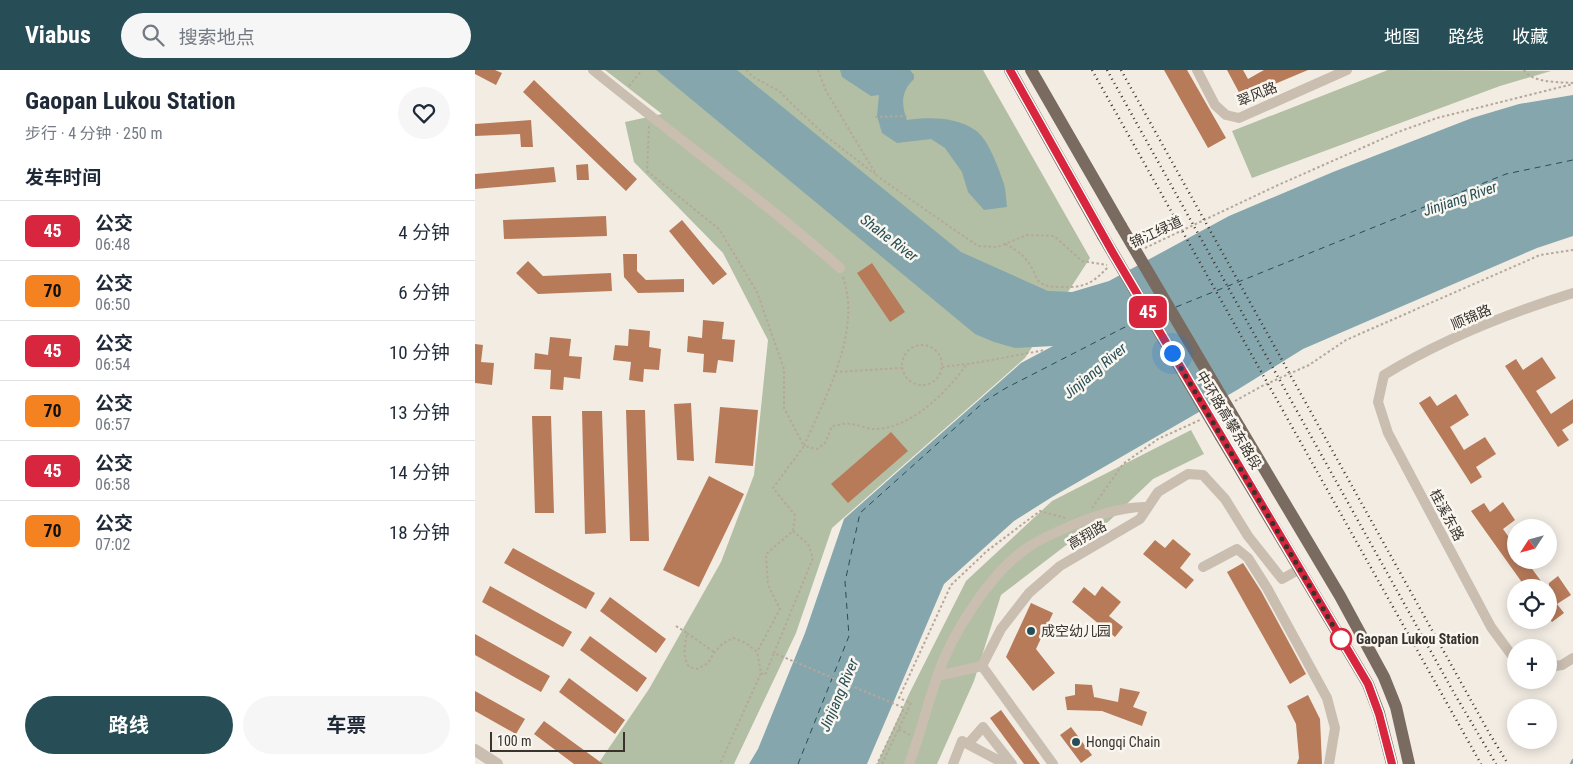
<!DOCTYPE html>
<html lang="zh">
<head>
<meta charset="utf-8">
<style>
	:root { --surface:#fff; --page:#f6f6f7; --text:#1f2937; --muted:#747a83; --line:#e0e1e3; --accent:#274e56 }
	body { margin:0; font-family:"Roboto Condensed","Noto Sans SC",sans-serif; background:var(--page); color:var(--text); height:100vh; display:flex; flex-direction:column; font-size:19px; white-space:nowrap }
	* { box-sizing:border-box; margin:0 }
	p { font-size:16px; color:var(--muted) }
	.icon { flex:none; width:28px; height:28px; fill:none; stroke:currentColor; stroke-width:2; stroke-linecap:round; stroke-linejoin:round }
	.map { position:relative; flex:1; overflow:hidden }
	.panel { display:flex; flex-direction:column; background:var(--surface); width:475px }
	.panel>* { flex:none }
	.badge { padding:0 10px; border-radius:8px; font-size:18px; line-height:32px }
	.needle { width:32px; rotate:234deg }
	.tools { position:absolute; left:1032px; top:449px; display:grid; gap:10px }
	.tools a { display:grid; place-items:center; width:50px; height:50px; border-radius:50%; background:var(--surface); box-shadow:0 2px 12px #0003; font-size:25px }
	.scale { position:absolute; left:15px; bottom:12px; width:135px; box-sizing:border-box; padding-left:5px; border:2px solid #39322d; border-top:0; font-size:14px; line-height:18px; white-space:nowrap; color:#39322d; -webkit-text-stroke:4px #f9f6ef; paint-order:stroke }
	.you { position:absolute; width:25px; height:25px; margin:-12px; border:4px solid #fff; border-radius:50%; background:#1a73e8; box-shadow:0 0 0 8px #1a73e833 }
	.map>.badge { position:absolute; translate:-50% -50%; box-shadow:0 0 0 2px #fff }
	h2 { padding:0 25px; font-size:19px; line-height:45px }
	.round { display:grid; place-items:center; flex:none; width:52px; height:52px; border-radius:26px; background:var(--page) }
	.head { display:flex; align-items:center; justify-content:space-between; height:85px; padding:0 25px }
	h1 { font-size:24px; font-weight:700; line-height:38px }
	.action { display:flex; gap:10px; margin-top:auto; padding:10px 25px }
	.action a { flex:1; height:58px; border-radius:30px; background:var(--accent); color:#fff; font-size:20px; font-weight:700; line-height:58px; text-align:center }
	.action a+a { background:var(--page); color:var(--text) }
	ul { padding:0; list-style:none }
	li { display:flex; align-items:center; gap:15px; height:60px; padding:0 25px; border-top:1px solid var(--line) }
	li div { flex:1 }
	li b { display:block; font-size:19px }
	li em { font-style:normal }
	li .badge { min-width:55px; font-weight:700; text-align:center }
	header { display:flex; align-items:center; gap:30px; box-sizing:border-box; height:70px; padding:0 25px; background:var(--accent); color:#fff }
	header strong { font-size:24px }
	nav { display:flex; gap:28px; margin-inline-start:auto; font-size:18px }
	.search { width:350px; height:45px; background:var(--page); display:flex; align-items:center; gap:12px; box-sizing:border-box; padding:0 18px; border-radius:28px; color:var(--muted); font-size:19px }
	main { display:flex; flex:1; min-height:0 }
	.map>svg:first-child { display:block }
</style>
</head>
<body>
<header>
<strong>Viabus</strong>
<div class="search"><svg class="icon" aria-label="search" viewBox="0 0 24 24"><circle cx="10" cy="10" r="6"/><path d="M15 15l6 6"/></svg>搜索地点</div>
<nav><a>地图</a><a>路线</a><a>收藏</a></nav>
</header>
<main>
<section class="panel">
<div class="head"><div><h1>Gaopan Lukou Station</h1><p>步行 · 4 分钟 · 250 m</p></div><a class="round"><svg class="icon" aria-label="heart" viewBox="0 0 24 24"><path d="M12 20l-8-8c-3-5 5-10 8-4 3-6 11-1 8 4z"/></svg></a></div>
<h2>发车时间</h2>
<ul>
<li><span class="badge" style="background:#d7263d;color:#fff">45</span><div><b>公交</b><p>06:48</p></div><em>4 分钟</em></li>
<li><span class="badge" style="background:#f58220;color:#111">70</span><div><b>公交</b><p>06:50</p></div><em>6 分钟</em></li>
<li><span class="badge" style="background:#d7263d;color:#fff">45</span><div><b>公交</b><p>06:54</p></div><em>10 分钟</em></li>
<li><span class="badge" style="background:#f58220;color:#111">70</span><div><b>公交</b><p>06:57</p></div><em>13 分钟</em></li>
<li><span class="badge" style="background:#d7263d;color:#fff">45</span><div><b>公交</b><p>06:58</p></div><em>14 分钟</em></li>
<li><span class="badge" style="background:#f58220;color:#111">70</span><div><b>公交</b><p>07:02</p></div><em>18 分钟</em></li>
</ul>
<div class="action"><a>路线</a><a>车票</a></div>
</section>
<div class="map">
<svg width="1098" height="694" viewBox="0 0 1098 694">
	<rect width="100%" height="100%" fill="#f2ece3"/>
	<path fill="#b3bfa4" d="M130 0H508L615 188 550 288 357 458 321 563 259 694H123L174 619 246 492 279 405 293 270 248 183 159 92 150 52 187 44Z
		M913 0 1076 1 1025 16 777 108 757 61Z
		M716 360 729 384 678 409 633 452 590 476 526 525 499 611 462 694H402L434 624 491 511 577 431Z"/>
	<path fill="#85a6ac" d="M181 0H262L486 182 573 221 597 222 634 211 754 146 858 102 997 48 1044 34 1098 25V166L1062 178 828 279 762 320 577 427 539 451 469 514 392 694H274L283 679 330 563 369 449 546 293 578 276 540 278 519 272 500 264Z
		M365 0H435L439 5V9C426 21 426 34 432 50 455 47 480 47 500 60 513 68 524 99 529 114 531 121 531 130 532 137L509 140 493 122 487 102 470 78 456 69 422 73 407 63 402 46 404 25 396 26 367 7Z"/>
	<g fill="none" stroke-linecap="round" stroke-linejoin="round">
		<path stroke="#85a6ac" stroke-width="2.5" d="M1096 694 1098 690"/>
		<path stroke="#274e56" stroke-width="1" stroke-dasharray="6 5" stroke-linecap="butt" d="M701 237 1031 104 1098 90
			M680 245 690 241
			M323 694 374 566 370 512 385 443 510 331 531 318 648 258 669 249"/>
	</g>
	<path fill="#b87b5a" d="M0 0H20L27 3 21 15 0 4Z
		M689 0H712L751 68 733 78Z
		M752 0H768L773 9 789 0H833L767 28Z
		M59 10 162 109 151 121 48 22Z
		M56 50 58 77H46L45 64 0 66V54Z
		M113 94 114 110H102L101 95Z
		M79 97 81 112 0 119V104Z
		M131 146 132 166 29 169 28 150Z
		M207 150 252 204 238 215 194 161Z
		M148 184H162V201L171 210 209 209V222L163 223 149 207Z
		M53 191 68 206 136 203 137 221 63 224 41 203Z
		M397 193 430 242 415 252 382 203Z
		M228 250 249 252 247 269 260 270 258 292 243 290 241 303 228 302 229 284 212 282 213 266 227 268Z
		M154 259 175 261 174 277 186 279 184 300 169 299 168 312 154 310 156 292 138 290 140 275 153 276Z
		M75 267 96 269 94 286 107 287 105 309 89 307 88 320 75 319 76 300 59 299 60 283 73 285Z
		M0 274 8 275 6 292 19 293 17 315 0 313Z
		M1067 287 1081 308 1061 321 1076 344 1098 329V353L1087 360 1094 370 1083 377 1030 296 1041 289 1048 300Z
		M981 324 994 345 975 357 989 380 1010 367 1021 384 1001 397 1007 407 996 414 944 333 955 326 962 336Z
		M216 333 219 391 202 390 199 334Z
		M245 337 283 340 278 396 240 393Z
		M151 340H170L174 471H155Z
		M107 341H127L131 463 110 464Z
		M57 346H76L79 443H60Z
		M416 362 433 381 373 433 356 414Z
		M234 406 269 424 224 517 188 500Z
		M1028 432 1040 450 1028 459 1041 477V490H1062L1055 496 1071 518H1051L996 441 1009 433 1015 442Z
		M698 469 716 484 705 498 719 510 711 519 668 484 680 470 690 478Z
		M38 478 120 523 111 539 29 493Z
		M768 493 786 521 831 604 815 614 752 502Z
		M1083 506 1096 525 1082 534 1089 543 1077 552 1074 548V513Z
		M15 516 97 562 88 577 7 532Z
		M627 516 646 532 634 546 648 557 640 567 597 532 609 517 620 526Z
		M135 527 191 569 181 583 125 541Z
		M556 533 578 543 561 579 580 603 558 621 531 587Z
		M0 564 75 606 66 622 0 585Z
		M115 566 172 608 162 622 105 580Z
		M94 608 150 650 140 664 84 622Z
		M600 614 617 615 619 627 643 632 645 618 665 622 658 637 672 642 667 656 627 641 592 640 590 627 600 625Z
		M0 621 50 649 41 664 0 641Z
		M833 625 845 649 847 694H822L824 688 821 654 812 636Z
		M526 640 565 694H549L515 648Z
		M69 651 128 694H99L59 664Z
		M596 657 617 685 606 693 585 665Z"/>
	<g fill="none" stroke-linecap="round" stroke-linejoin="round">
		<path stroke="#b5a89a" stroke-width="2" stroke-dasharray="2.5 2.5" stroke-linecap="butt" d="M271 0 278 7 304 21 321 38 352 67 400 104
			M343 0 351 21 402 106 478 159 503 176 522 177 552 165 579 166 607 191 632 195
			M1049 0C1057 13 1084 12 1098 13
			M154 16 167 0
			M400 47 432 46
			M174 56 172 101 244 159 282 222 309 299V338L329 376 298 418 320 445 318 461 291 484 293 515 305 539 282 582
			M530 174C544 181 550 186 558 200 560 204 562 211 566 213 572 217 578 217 585 217 609 218 617 214 633 197
			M670 178 801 116 923 62 962 48 1098 14
			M368 207C387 262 350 327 329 376L342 379 350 373 357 356C363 355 370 353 376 354 384 355 392 359 399 359 436 359 472 322 492 294
			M427 295a20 20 0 1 1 40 0a20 20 0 1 1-40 0Z
			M467 297 500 293 570 280
			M360 302 426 298
			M760 331 787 316 834 295 871 270 1065 185 1098 180
			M617 438 648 394 683 369 725 350
			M318 461 333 474 338 488 299 583 429 638 402 694
			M201 556 212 563C210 575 207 586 214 597L222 599 233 593 239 583 247 574 258 568 271 573 282 582 286 603 245 694
			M212 563 239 582
			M286 603 290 605 299 583
			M424 659 435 665
			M407 694 436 633 424 628 476 515 512 481 565 441 590 448"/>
		<path stroke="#c9beb0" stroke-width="10" d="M118 0C200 67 286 128 365 198
			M722 0 740 35 751 45 764 48 872 0
			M728 497 762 479 773 488 792 518 852 628 860 658 854 694
			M1041 591 1016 557 913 363 903 332 909 305C966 270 1034 243 1098 223
			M1074 597 1087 595 1098 588
			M462 606 507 596
			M493 674 508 657 537 694
			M434 694C445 665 452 636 462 607 476 565 515 503 552 478 565 469 579 463 593 457 617 447 646 436 673 437
			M478 694 487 671 530 694
			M578 694 507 596 526 559 554 523 585 496 665 449 683 422 713 404 728 405 750 429 773 466 807 509 825 499"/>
		<path stroke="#c9beb0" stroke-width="12" d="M0 680 22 694"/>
		<path stroke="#796b60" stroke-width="12" d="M535 0 628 166
			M556 0 646 156
			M765 358 865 526 909 607 921 637 934 694
			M746 367 893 614 904 643 917 694"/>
		<path stroke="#39322d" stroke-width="2.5" stroke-dasharray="1 4" stroke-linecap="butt" d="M617 0 1006 694
			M632 0 979 623 1021 694
			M646 0 1013 661 1033 694"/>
		<path stroke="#796b60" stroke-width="12" d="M646 156 765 358
			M628 166 746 367"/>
	</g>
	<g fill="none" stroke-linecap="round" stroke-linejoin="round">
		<g stroke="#fff" stroke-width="11">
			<path id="line" d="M535 0 638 183 893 614 904 644 917 694"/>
		</g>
		<use href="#line" stroke="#d7263d" stroke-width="8"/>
		<path stroke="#39322d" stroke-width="5" stroke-dasharray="0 9" d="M697 283 866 569"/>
	</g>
	<g fill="#274e56" stroke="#f9f6ef" stroke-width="2">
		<circle cx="556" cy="561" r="5"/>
		<circle cx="601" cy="672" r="5"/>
	</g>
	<circle fill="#fff" stroke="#d7263d" stroke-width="2.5" cx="866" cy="569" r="10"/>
	<g text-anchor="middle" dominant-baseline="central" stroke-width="5" stroke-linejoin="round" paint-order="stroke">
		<g font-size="14" fill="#39322d" stroke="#f9f6ef">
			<text transform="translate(782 24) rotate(-22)">翠风路</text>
			<text transform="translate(681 162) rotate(-25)">锦江绿道</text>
			<text transform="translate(996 247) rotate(-23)">顺锦路</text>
			<text transform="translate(754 350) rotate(59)">中环路高攀东路段</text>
			<text transform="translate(972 445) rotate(62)">桂溪东路</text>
			<text transform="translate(612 465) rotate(-30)">高翔路</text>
		</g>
		<g font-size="14" fill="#39322d" stroke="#f9f6ef" text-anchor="start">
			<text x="566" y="561">成空幼儿园</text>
			<text x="611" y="672">Hongqi Chain</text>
		</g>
		<g font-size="14" font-weight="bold" fill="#39322d" stroke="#f9f6ef" text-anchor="start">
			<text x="881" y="569">Gaopan Lukou Station</text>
		</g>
		<g font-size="15" font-style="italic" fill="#274e56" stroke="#f9f6ef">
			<text transform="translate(985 129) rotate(-19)">Jinjiang River</text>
			<text transform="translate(414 168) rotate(37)">Shahe River</text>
			<text transform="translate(620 301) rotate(-40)">Jinjiang River</text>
			<text transform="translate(364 625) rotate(-67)">Jinjiang River</text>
		</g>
	</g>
</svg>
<div class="tools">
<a><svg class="needle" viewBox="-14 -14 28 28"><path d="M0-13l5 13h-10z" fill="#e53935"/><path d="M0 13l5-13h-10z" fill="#747a83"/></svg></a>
<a><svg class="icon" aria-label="locate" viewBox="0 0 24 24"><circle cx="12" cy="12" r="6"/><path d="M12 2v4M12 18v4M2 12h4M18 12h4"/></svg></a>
<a>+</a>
<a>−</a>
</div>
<div class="scale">100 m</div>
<div class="you" style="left:697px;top:283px"></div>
<b class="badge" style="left:673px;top:242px;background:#d7263d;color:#fff">45</b>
</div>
</main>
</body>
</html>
